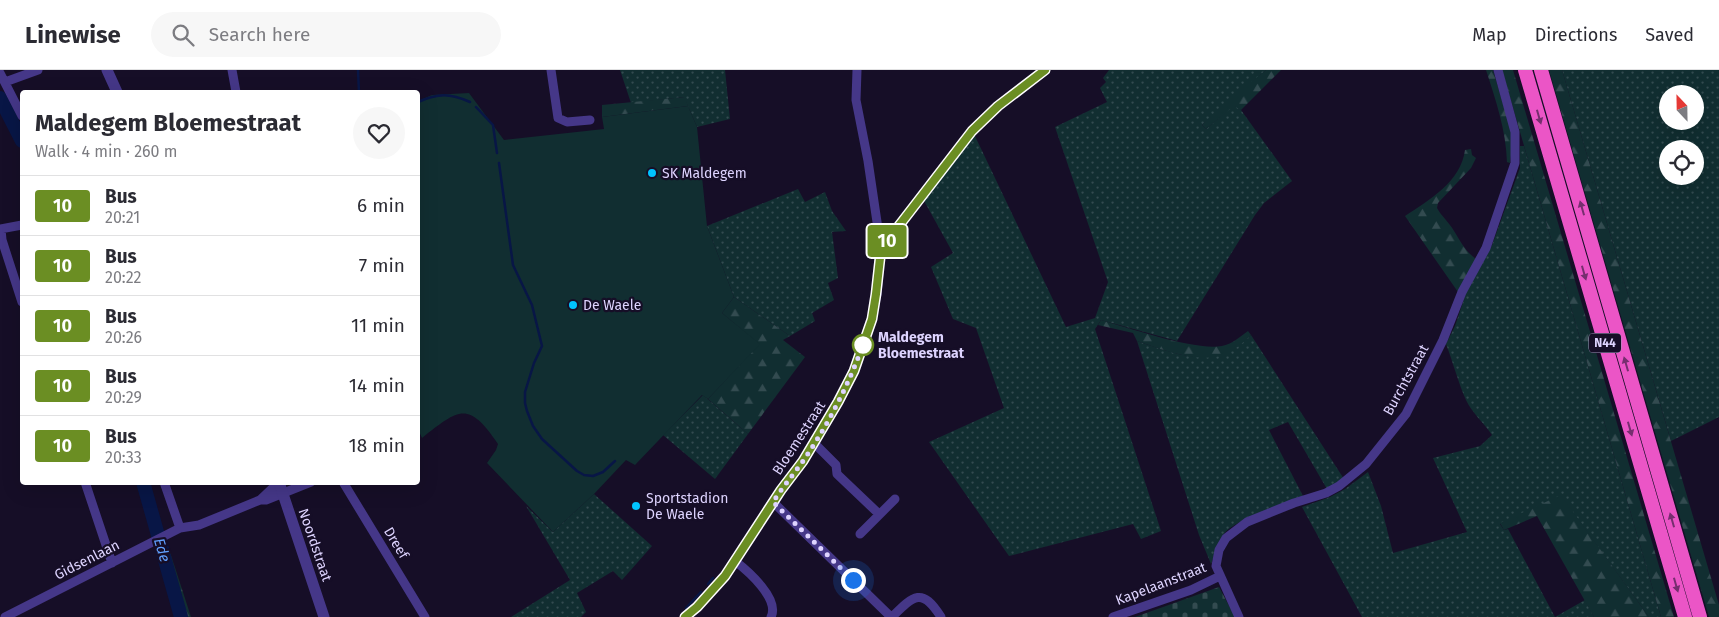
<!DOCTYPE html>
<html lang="en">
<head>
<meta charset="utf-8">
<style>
	:root { --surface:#fff; --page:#f7f7f7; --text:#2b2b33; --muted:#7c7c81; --line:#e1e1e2 }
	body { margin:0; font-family:"Fira Sans",sans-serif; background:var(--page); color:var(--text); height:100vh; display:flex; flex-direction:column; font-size:19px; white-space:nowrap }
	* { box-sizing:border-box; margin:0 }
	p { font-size:16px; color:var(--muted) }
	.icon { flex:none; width:28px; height:28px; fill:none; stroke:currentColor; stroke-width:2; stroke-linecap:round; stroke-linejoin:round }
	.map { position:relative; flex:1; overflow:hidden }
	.sheet { position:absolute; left:20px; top:20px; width:400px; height:395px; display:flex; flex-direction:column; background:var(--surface); border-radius:5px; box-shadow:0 5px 20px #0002 }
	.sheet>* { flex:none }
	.badge { padding:0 10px; border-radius:4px; font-size:18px; line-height:32px }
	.needle { width:32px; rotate:338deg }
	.controls { position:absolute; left:1659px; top:15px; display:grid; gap:10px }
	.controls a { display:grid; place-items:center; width:45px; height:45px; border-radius:50%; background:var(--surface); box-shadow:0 5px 20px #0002; font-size:25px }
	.you { position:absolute; width:25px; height:25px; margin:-12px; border:4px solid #fff; border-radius:50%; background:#1a73e8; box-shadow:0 0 0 8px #1a73e833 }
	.map>.badge { position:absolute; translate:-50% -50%; box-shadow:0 0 0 2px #fff }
	.round { display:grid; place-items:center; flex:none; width:52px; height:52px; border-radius:26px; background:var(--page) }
	.summary { display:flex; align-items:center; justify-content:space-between; height:85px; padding:0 15px }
	h1 { font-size:24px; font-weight:700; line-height:38px }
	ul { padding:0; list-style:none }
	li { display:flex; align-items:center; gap:15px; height:60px; padding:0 15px; border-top:1px solid var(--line) }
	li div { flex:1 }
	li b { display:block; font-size:19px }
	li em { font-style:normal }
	li .badge { min-width:55px; font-weight:700; text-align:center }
	header { display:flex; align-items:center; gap:30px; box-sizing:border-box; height:70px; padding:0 25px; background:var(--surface); border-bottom:1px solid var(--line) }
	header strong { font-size:24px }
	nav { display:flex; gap:28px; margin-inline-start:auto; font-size:18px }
	.search { width:350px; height:45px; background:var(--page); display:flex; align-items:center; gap:12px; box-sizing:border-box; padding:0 18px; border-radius:28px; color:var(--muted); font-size:19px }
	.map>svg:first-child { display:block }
</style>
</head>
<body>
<header>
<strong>Linewise</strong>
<div class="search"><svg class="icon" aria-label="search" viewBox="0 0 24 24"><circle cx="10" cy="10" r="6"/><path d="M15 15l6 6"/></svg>Search here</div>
<nav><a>Map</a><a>Directions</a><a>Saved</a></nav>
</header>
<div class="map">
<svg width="1719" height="547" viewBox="0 0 1719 547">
	<defs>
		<pattern id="grass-dots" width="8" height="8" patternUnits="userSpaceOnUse" patternTransform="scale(1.25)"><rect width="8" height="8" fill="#112e31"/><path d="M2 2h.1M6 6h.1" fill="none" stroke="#334b50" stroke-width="1.8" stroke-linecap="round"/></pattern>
		<pattern id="forest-firs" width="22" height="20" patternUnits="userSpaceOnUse" patternTransform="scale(1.25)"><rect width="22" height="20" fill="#112e31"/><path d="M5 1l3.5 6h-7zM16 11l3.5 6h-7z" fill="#334b50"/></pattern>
		<pattern id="cemetery-stones" width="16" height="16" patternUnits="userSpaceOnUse" patternTransform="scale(1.25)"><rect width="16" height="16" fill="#112e31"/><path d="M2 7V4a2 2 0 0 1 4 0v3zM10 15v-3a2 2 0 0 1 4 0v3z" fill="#334b50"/></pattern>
	</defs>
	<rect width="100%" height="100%" fill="#160e27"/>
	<path fill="url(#grass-dots)" fill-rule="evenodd" d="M620 0H725L730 49 697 57 684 27 631 33Z
		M1109 0H1266L1202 55 1206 59 1234 35 1241 40 1292 111 1264 133 1255 145 1177 271 1101 250 1095 259 1161 461 1141 469 1133 454 1009 486 929 372 1004 338 976 258 953 249 931 197 953 183 923 129 974 64 1066 257 1095 248 1108 212 1055 57 1107 32 1100 18 1106 12 1103 8Z
		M1562 0H1719V347L1671 371ZM1668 24H1695V51H1668ZM1668 79H1695V106H1668Z
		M1520 76H1524L1661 547H1649L1561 426 1500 454 1504 460 1508 459 1555 547 1585 530 1594 547H1362L1302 437 1330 427 1345 419 1368 402 1381 436 1393 483 1467 462 1433 388 1480 376 1492 365C1484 353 1472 343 1466 330 1458 312 1453 292 1446 274L1455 256 1466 223 1492 175 1520 98Z
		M798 119 805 132 825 122 832 141 846 161 832 162 838 208 828 213 834 230 812 243 815 251 790 266 734 227 707 156Z
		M1251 265 1344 409 1327 419 1288 352 1269 360 1303 426C1284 434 1234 449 1223 465 1218 474 1214 485 1211 494L1199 465 1137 271C1180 285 1213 301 1251 265Z
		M703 325 748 364 715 409 663 365Z
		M594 424 652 476 622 510 613 501 577 523 586 542 581 547H511L570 510 526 436 553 462Z"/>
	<path fill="url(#forest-firs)" d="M1266 0H1281L1241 40 1234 36 1206 59 1202 55 1226 32Z
		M1486 0H1493L1511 61 1512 76 1510 93 1507 92C1506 60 1496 31 1486 0Z
		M1502 0H1513L1674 547H1661Z
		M1549 0H1562L1719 535V547H1709Z
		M685 27 688 36 602 47V35Z
		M1471 79 1472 85 1476 88 1471 98 1438 133 1437 138C1442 147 1449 152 1454 161 1461 172 1465 181 1476 189L1458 222 1405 146C1429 130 1461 112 1465 80Z
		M734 227 790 266 783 270 805 287 748 364 708 329 759 274 722 243Z
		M1101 250C1130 258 1195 281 1222 276 1232 274 1240 267 1248 261L1251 265C1244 272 1235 280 1225 284 1200 295 1161 279 1137 271L1133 263 1098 255Z
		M1561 425 1649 547H1594L1537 446 1504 460 1500 453Z
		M167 473 191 547H177L160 475Z"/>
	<path fill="url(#cemetery-stones)" d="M1219 517 1235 547H1135Z"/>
	<path fill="#112e31" d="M469 23 504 70 604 59 602 47 688 36 697 57 707 156 734 227 722 243 760 274 708 329 702 325 635 395 626 390 594 424 553 462 487 393 496 380 498 374C468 330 459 339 422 368L418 359V31L432 25Z"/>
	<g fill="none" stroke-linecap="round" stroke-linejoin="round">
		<path stroke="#081646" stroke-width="2.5" d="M358 0 359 22
			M418 32C438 23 450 23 470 32
			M476 37 493 55 497 83
			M499 93 513 195 532 235 542 276 534 293 525 322V333L527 341 533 356 542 369 577 401 584 405 593 406 603 402 615 391
			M708 514 713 508
			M686 538 701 522"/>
		<path stroke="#081646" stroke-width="14" d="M0 28 22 71
			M143 412 181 547"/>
		<path stroke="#453788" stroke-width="9" d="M232 0 236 22
			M551 0 558 48 567 52 590 50
			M0 3 22 46
			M5 12 38 0
			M0 159 22 155
			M1 159 2 170 22 232
			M881 179 972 61 998 36 1045 0
			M814 373 836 395 837 404 879 444
			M85 412 112 493
			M164 412 180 458
			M343 412 425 547
			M260 430 279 412
			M773 432 891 547
			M860 464 895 429
			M735 491C748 501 780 529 771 547
			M5 547 180 458 199 455 260 430H266L311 412
			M685 547 697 537 725 506 781 420 803 391 838 332 854 301 872 249 877 224 881 179 868 91 856 30 857 0
			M892 547C914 525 922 517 941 547
			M1113 547 1191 520 1220 506
			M1239 547 1216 496 1219 480 1226 468 1247 452 1294 433 1326 423 1339 416 1366 394 1406 344 1443 270 1462 222 1486 178 1515 93V62L1498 0"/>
		<path stroke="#453788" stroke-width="11" d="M107 0 117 22
			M279 412 324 547"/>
		<path stroke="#eb55c6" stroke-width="14" d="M1525 0 1685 547
			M1541 0 1700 547"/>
	</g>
	<defs><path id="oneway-solid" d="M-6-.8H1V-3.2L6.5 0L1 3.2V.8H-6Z" transform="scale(1.25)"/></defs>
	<g fill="#762e6f">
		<use href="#oneway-solid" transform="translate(1539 47) rotate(74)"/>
		<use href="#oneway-solid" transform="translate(1582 138) rotate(-106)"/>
		<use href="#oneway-solid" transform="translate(1584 203) rotate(74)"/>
		<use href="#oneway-solid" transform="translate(1626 294) rotate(-106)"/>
		<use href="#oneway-solid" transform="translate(1630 359) rotate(74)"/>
		<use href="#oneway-solid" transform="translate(1672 450) rotate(-106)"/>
		<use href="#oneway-solid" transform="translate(1676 515) rotate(74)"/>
	</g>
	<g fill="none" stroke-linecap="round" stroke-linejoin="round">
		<g stroke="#fff" stroke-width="11">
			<path id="line" d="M685 547 697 537 725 506 781 420 803 391 838 332 854 301 872 249 876 224 881 179 972 61 998 36 1045 0"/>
		</g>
		<use href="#line" stroke="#6b8e23" stroke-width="8"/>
		<path stroke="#ded4ff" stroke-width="5" stroke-dasharray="0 9" d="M853 510 773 432C782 418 793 405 803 391 828 355 848 316 863 275"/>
	</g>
	<g fill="#00c4ff" stroke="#160e27" stroke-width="2">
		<circle cx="652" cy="103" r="5"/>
		<circle cx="573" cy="235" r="5"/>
		<circle cx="636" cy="436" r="5"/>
	</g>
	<circle fill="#fff" stroke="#6b8e23" stroke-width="2.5" cx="863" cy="275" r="10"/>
	<g text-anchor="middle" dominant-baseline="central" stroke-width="4.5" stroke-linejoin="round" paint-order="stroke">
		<rect fill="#160e27" stroke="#a299be" stroke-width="1" x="1589" y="263.5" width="32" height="19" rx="4"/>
		<g font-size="12" font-weight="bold" fill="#ded4ff">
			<text x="1605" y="273">N44</text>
		</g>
		<g font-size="14" fill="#ded4ff" stroke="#160e27" text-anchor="start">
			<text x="662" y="103">SK Maldegem</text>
			<text x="583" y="235">De Waele</text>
			<text x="646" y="428">Sportstadion<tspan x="646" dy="16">De Waele</tspan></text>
		</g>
		<g font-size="14" font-weight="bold" fill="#ded4ff" stroke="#160e27" text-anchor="start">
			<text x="878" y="267">Maldegem<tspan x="878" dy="16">Bloemestraat</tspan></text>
		</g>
		<g font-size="14" fill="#ded4ff" stroke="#160e27">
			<text transform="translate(1406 310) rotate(-61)">Burchtstraat</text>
			<text transform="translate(799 368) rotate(-57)">Bloemestraat</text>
			<text transform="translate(396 473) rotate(59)">Dreef</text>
			<text transform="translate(315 475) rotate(71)">Noordstraat</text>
			<text transform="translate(87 490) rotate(-27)">Gidsenlaan</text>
			<text transform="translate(1161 514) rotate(-21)">Kapelaanstraat</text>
		</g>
		<g font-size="15" font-style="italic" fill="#62a1ff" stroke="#160e27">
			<text transform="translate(162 480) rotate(74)">Ede</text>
		</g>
	</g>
</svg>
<div class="controls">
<a><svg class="needle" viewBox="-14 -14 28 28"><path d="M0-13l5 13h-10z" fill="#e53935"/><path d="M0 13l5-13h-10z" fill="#7c7c81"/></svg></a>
<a><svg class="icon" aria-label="locate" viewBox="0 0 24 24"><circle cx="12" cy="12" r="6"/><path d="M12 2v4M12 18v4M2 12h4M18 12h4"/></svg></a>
</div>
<div class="you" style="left:853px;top:510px"></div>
<b class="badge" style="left:887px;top:171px;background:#6b8e23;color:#fff">10</b>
<section class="sheet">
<div class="summary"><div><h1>Maldegem Bloemestraat</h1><p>Walk · 4 min · 260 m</p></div><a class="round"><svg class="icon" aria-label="heart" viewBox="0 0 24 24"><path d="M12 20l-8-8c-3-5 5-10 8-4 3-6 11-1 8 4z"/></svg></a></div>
<ul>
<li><span class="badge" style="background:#6b8e23;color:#fff">10</span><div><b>Bus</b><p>20:21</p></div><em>6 min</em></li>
<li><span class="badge" style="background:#6b8e23;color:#fff">10</span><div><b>Bus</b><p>20:22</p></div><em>7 min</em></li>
<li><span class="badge" style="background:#6b8e23;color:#fff">10</span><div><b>Bus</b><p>20:26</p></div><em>11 min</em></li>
<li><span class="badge" style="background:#6b8e23;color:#fff">10</span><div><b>Bus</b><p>20:29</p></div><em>14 min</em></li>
<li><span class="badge" style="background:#6b8e23;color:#fff">10</span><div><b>Bus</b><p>20:33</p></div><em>18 min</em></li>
</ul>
</section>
</div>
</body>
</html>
